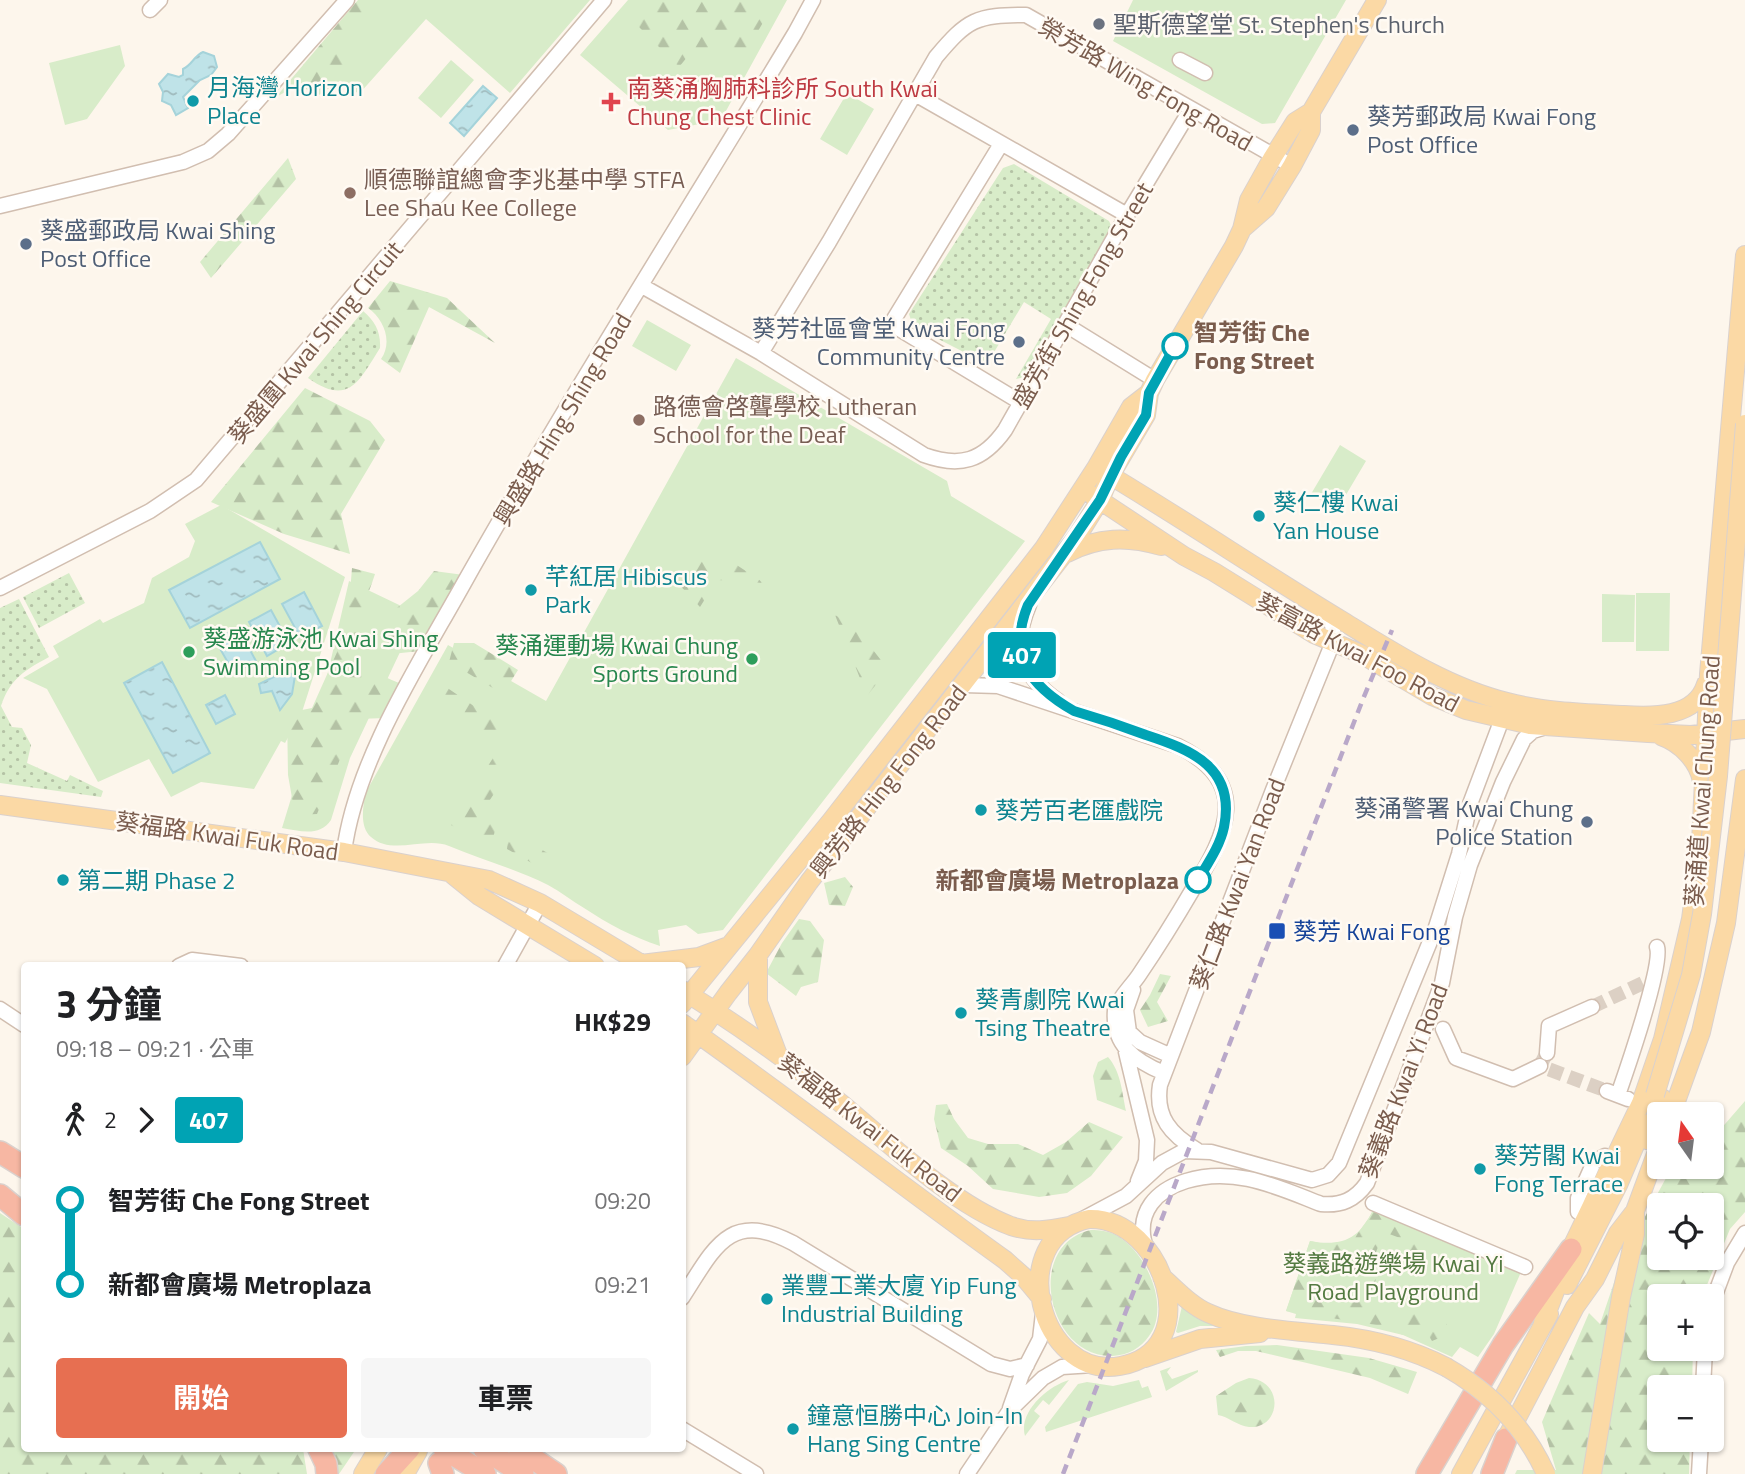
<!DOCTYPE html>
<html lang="zh-TW">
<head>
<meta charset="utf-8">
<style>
	:root { --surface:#fff; --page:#f6f6f6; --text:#202124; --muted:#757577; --accent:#e76f51 }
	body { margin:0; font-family:"Titillium Web","Noto Sans TC",sans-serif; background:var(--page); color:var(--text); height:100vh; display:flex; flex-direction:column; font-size:26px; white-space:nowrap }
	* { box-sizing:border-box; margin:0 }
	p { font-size:23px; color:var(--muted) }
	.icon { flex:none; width:38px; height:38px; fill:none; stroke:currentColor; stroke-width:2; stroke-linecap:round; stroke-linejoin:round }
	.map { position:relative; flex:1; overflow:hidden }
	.side { position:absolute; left:21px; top:962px; width:665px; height:490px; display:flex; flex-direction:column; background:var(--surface); border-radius:7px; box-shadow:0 2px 5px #0004 }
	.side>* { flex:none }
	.badge { padding:0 14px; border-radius:5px; font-size:24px; line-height:46px }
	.needle { width:46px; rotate:346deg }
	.controls { position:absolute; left:1647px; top:1102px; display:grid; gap:14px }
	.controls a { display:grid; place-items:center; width:77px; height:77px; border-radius:7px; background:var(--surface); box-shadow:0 2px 5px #0004; font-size:35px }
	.map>.badge { position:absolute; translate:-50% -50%; box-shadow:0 0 0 4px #fff }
	.legs { display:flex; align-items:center; gap:10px; height:77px; padding:0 35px; font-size:23px }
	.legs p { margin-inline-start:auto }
	.overview { display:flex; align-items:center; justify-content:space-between; height:119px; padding:0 35px }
	h1 { font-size:38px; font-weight:700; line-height:52px }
	.primary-button { display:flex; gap:14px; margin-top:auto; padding:14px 35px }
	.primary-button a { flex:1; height:80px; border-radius:7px; background:var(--accent); color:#fff; font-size:28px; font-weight:700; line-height:80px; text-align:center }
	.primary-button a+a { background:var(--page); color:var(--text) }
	ul { padding:0 35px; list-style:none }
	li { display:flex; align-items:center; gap:24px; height:84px; font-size:26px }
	li i { display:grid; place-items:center; width:10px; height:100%; margin:0 9px; background:currentColor }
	li i::after { content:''; width:18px; height:18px; margin:-9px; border:5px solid; border-radius:50%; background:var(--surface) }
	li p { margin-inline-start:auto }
	li:first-child i { background:linear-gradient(#0000 50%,currentColor 0) }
	li:last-child i { background:linear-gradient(currentColor 50%,#0000 0) }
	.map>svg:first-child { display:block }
</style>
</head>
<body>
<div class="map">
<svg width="1745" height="1474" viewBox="0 0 1745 1474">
	<defs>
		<pattern id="forest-firs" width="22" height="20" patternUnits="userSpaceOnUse" patternTransform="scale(1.75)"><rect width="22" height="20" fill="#d8ecc9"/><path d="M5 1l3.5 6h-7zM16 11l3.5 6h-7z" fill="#b4c2a5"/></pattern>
		<pattern id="garden-dots" width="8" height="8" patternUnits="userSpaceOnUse" patternTransform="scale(1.75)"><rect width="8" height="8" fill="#d8ecc9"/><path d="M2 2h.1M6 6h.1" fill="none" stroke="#b4c2a5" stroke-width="1.8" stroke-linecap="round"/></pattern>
		<pattern id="water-ripples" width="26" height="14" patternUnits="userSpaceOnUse" patternTransform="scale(1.75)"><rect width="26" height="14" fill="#bfe3e8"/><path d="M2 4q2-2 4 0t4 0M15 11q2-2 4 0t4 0" fill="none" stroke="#a0bbbe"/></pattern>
	</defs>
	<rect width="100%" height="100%" fill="#fdf6ec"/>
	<path fill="#d8ecc9" d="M366 0H590L510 93 426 19 359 94 312 60Z
		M628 0H787L721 120 668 130 580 55Z
		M1133 0H1346L1275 123 1262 124 1113 41Z
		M120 45 125 66 87 119 65 125 49 63Z
		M451 60 474 80 441 118 418 98Z
		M847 93 874 109 847 155 820 139Z
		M647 320 691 345 676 371 632 346Z
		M736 358 947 481 951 496 1025 541 723 930 698 934 686 925 658 930 660 946C633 937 608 924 584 908 572 901 561 892 548 885 517 869 482 860 449 846 425 836 392 856 371 837 359 827 363 805 366 792L448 645 546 701Z
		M1340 445 1366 461 1337 510 1311 494Z
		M221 505 345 577 302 712 285 743 281 741 254 789 201 782 171 797 149 759 98 782 47 689 23 678 59 657 53 646 100 619 103 623 144 603 152 578 189 557 195 541 185 524Z
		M349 581 418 614 350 758 331 820C320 837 300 831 282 828L323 694Z
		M1636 593H1670L1669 651H1636Z
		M1602 594 1635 595 1634 642H1602Z
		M1373 1210 1521 1272 1494 1334 1478 1357 1460 1347 1452 1357 1403 1335 1357 1324 1295 1318 1296 1314 1286 1311 1310 1241C1341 1247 1360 1239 1373 1210Z
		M1182 1306 1195 1317 1218 1326H1200L1178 1333 1176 1332Z
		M1171 1367 1167 1372 1172 1379 1198 1370V1372L1166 1391 1160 1371Z
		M1069 1380 1049 1405 1043 1400 1034 1411 1040 1416 1025 1436C1018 1412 1048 1386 1069 1380Z
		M1139 1380 1142 1388 1148 1386 1152 1397 1046 1432 1045 1427 1078 1384 1087 1382 1113 1386Z"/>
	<path fill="url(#forest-firs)" fill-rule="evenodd" d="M358 0H377L380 4 341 39 347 76 316 97 300 84 276 97Z
		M652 0H776L732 76 726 54 693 50 679 67 634 22Z
		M288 158 296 179 211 278 200 262Z
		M390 281 447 298 495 343 429 307 400 373 381 359C393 342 384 319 368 308Z
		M305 388 370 421 385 440 341 514 350 554 284 534 211 502Z
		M687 555 708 559 723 556 764 583 717 580 700 607 674 579Z
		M352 568 375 574C367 599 345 649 369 668 378 675 390 679 399 683L386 718 357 719 317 814 295 815 288 775 287 713 312 708 347 630Z
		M434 571 464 575 420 651 382 655 375 636 393 611 418 591Z
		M835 615 854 626 888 669 867 696Z
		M454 643H474L518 670 503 694 449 662Z
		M433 684 446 687 509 730 503 743 426 696Z
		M493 758 506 766 503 780 478 818 497 824 490 848 451 825Z
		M509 831 551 855 571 889 544 870 507 849Z
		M845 877 853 887 845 906 829 905 824 883Z
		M799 919 810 921 824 940 818 982 801 987 796 996 766 973 782 943Z
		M1160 974 1171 976 1157 1002 1168 1021 1148 1027 1140 1010 1150 995Z
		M1108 1057C1121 1072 1122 1092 1126 1111L1097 1100 1093 1076 1098 1062Z
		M1745 1101V1212L1730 1229 1702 1297H1659V1349H1693L1692 1388H1659V1440H1690L1689 1474H1515L1517 1470H1556L1542 1422 1589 1313 1600 1324 1622 1259 1672 1167 1685 1171 1688 1167H1712V1139ZM1659 1206H1712V1258H1659Z
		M947 1104 954 1119 968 1138 988 1144H1018L1043 1155 1066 1142 1089 1122 1123 1137 1091 1176 1067 1193 1039 1197 993 1189 968 1166 941 1148 934 1119 936 1105Z
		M1373 1210 1427 1232 1418 1255 1401 1248 1400 1238 1384 1232 1376 1252 1367 1256 1357 1253 1353 1243C1357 1231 1368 1222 1373 1210Z
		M0 1213 24 1229V1449H303L307 1474H0Z
		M1091 1230C1100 1230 1108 1231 1116 1235 1146 1251 1171 1307 1149 1336 1141 1348 1128 1355 1113 1356 1048 1359 1023 1245 1091 1230Z
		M1310 1241 1325 1244 1338 1242 1343 1251 1323 1260 1318 1272 1323 1283 1343 1290 1353 1264 1351 1260 1355 1258 1371 1265 1377 1277 1366 1304 1390 1315 1383 1326 1286 1311Z
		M1407 1311H1416L1446 1322 1449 1334 1432 1341 1429 1336 1403 1335 1390 1330 1388 1326 1404 1317Z
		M1277 1345 1369 1358 1417 1372 1408 1394 1370 1378 1256 1351H1238L1220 1357 1216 1350 1246 1346Z
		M1249 1378C1285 1381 1281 1429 1249 1427 1238 1426 1229 1417 1218 1415L1216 1396 1236 1383Z
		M328 1449H356L339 1474H336Z"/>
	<path fill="url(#garden-dots)" d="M1014 164 1109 221 1113 230 1025 377 1016 379 1051 319 1024 302 987 364 913 326 909 314 1003 168Z
		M363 311C375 321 381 332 380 348 359 381 349 407 308 378Z
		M69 573 85 603 39 628 23 597Z
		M19 599 49 657C25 670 10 679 1 706L12 727 22 728 31 745 27 763 67 781 70 775 103 791 101 797 0 783V608Z"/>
	<path fill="url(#water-ripples)" stroke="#a5d3da" stroke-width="2" d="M203 52 214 56 217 67 211 75 200 80 183 97 188 108 176 115 171 105 162 101 163 92 159 84 168 74 179 77 183 75V69C192 65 194 56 203 52Z
		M483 86 497 98 464 136 450 123Z
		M260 542 280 579 190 628 169 590Z
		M304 592 322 626 300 637 282 604Z
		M271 610 289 643 267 656 249 622Z
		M238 628 256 661 234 673 215 640Z
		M162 662 210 753 173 773 124 683Z
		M286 671 295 676 292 694 280 710 272 691 261 693 259 684Z
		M225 695 235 714 216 724 206 705Z"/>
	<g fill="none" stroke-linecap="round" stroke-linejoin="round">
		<path stroke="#dcd0c4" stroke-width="14" stroke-dasharray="14 7" stroke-linecap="butt" d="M1592 1007 1645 982
			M1545 1056 1540 1066 1607 1091"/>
		<g stroke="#d1beb0" stroke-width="17">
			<path id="minor" d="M150 10 160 0
				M1180 60 1205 73
				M915 94 1127 215
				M1001 144 891 324 1020 402
				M0 206 183 162 208 151 228 134 347 0
				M642 286 761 353 924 455C960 468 983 461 1005 430L1127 215 1191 109
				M1066 325 1155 380
				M761 353 829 242 936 57C968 19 976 15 1026 15L1292 166
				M0 588 150 511 196 480 604 0
				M1029 605C1011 647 1021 675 1058 701
				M964 685 998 686 1178 746C1252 783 1227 833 1193 889 1176 918 1158 947 1139 975 1131 987 1119 997 1115 1010 1112 1045 1135 1061 1164 1073
				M344 852C356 760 419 664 464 583 569 397 685 216 795 33L813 0
				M179 966 192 960 241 966
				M505 966 540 903
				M1133 990 1126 1010 1129 1032 1140 1042 1171 1056
				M0 1009 24 1025
				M1443 1029 1456 1058 1513 1079 1540 1066
				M1126 1052 1147 1140 1146 1161 1138 1181
				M1547 1053 1549 1026 1592 1007
				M1607 1091 1628 1099
				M1618 1095C1626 1072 1663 965 1657 947
				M1197 1150C1171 1135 1155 1117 1160 1085L1273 790 1333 642C1335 628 1331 620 1323 609
				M1373 1203 1525 1267
				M1578 1212V1198L1594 1162 1605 1156
				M1083 1219 1126 1196 1162 1163 1184 1151 1211 1152 1312 1180 1328 1175 1339 1163 1436 927 1459 854 1470 804 1505 711
				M1147 1250C1141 1235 1141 1218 1151 1204 1159 1193 1173 1185 1186 1181 1234 1166 1277 1187 1321 1204 1341 1206 1355 1200 1367 1183L1442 983 1455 917 1470 865 1503 782 1524 739 1533 731 1546 727
				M682 1298C714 1249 729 1209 793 1243L991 1364 1010 1369 1027 1365
				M1712 1303 1727 1263 1745 1233
				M1703 1388 1705 1349
				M1010 1408 1022 1374 1040 1339 1043 1313
				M682 1429 756 1474
				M967 1474 1010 1410 1043 1378 1062 1367 1093 1365
				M1699 1474 1701 1440"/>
		</g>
		<g stroke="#dad1cd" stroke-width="20">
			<path id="major" d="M1242 229 1266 208 1292 166 1311 130V112
				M1101 470C1182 518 1260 571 1341 620 1393 652 1447 687 1507 702 1545 712 1585 713 1624 715 1652 717 1696 718 1706 684
				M1092 495 1184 556 1214 572 1314 634 1361 654 1432 696 1466 710 1530 725 1648 733 1691 735 1745 729
				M1067 553C1098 537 1127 536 1161 546
				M1661 736C1681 743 1698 761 1702 781
				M0 805 344 852 489 880 540 903 645 966
				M453 875 479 896 595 966
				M758 955V1002L778 1055
				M641 964 699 957 726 947
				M682 990C738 1025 792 1063 843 1105 891 1145 953 1204 1011 1226 1031 1233 1049 1230 1069 1226
				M682 1004 831 821 1044 548 1096 468 1131 407 1149 393
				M682 1023C792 1100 896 1182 1005 1260L1023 1276 1042 1299
				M682 1057 728 993 758 955 809 882 1077 537 1100 500 1110 476 1146 415 1149 393 1155 380 1234 246 1242 229 1249 200 1273 157 1295 122 1311 112 1377 0
				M1671 1115 1701 1032 1726 923 1745 779
				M1647 1140 1662 1098
				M1089 1219C1164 1217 1207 1351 1120 1366 1039 1380 1003 1237 1089 1219Z
				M1162 1277C1176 1289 1190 1305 1208 1313 1242 1329 1296 1331 1333 1335 1372 1339 1411 1349 1446 1367
				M1567 1285 1618 1185 1644 1124
				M1543 1323 1571 1249 1641 1103 1663 1039 1691 919 1701 843 1709 674 1745 255
				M1145 1358 1200 1339 1260 1333
				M1507 1437 1575 1307 1595 1279 1618 1233 1635 1211 1659 1146
				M363 1474 378 1449
				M405 1474 418 1451
				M1461 1474 1549 1314
				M1592 1474 1621 1297 1635 1234V1211"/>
		</g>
		<g stroke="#dad1cd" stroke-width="24">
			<path id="highway" d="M0 1152 24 1167
				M0 1195 24 1215
				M319 1449 326 1464 327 1474
				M444 1449 485 1474
				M484 1449 523 1474
				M519 1449 556 1474
				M439 1463 443 1474
				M386 1474 409 1449
				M1427 1474 1503 1345 1571 1249
				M1492 1474 1506 1439"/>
		</g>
		<use href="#minor" stroke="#fff" stroke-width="14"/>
		<use href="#major" stroke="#fbd9a5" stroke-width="18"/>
		<use href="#highway" stroke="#f7b7a3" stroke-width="21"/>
		<path stroke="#b9a8c9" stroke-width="4.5" stroke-dasharray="10 7" stroke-linecap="butt" d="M1063 1474 1363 699 1392 630"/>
		<g stroke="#dad1cd" stroke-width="20" stroke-linecap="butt">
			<path id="major-bridge" d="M1655 1095 1691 975 1702 914 1718 776 1745 424
				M1446 1367C1490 1392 1525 1427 1546 1474"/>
		</g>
		<use href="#major-bridge" stroke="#fbd9a5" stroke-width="18"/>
	</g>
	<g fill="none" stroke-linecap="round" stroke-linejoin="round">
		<g stroke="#fff" stroke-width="16">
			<path id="line-1" d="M1175 346 1149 393 1146 415 1121 457 1100 500 1028 605C1007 656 1030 686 1074 711 1098 718 1122 726 1146 735 1192 750 1236 768 1224 827 1220 846 1208 863 1198 880"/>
		</g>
		<use href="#line-1" stroke="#00a3b4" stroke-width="10"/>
	</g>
	<circle fill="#6b7280" stroke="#fffaf3" stroke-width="2.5" cx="1099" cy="24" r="7"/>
	<g fill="#0f9aa8" stroke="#fffaf3" stroke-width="2.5">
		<circle cx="193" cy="101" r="7"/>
		<circle cx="1259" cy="516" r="7"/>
		<circle cx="531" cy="590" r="7"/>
		<circle cx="981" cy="810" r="7"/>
		<circle cx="63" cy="880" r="7"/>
		<circle cx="961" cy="1013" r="7"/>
		<circle cx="1480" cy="1169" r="7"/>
		<circle cx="767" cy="1299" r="7"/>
		<circle cx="793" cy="1429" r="7"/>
	</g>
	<path fill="#e0444e" stroke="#fffaf3" stroke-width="2.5" d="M607.5 91.5h7v7h7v7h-7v7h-7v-7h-7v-7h7z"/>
	<g fill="#5c6f8a" stroke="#fffaf3" stroke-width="2.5">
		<circle cx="1353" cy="130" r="7"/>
		<circle cx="26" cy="244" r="7"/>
		<circle cx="1019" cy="342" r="7"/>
		<circle cx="1587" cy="822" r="7"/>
	</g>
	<g fill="#8d6e63" stroke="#fffaf3" stroke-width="2.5">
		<circle cx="350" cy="193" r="7"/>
		<circle cx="639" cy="420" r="7"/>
	</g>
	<g fill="#fff" stroke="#00a3b4" stroke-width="3.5">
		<circle cx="1175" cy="346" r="12"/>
		<circle cx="1198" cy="880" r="12"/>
	</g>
	<g fill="#2e9e5b" stroke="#fffaf3" stroke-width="2.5">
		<circle cx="189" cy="652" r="7"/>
		<circle cx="752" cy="659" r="7"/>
	</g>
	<rect fill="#1a4fb4" stroke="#fffaf3" stroke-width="2.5" x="1268" y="922" width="18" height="18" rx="3.5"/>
	<g text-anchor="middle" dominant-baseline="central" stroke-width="5" stroke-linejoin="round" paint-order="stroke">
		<g font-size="24" fill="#5b616d" stroke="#fffaf3" text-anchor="start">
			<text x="1113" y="24">聖斯德望堂 St. Stephen's Church</text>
		</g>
		<g font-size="24" fill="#7a5c4d" stroke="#fffaf3">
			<text transform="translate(1146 84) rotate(30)">榮芳路 Wing Fong Road</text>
			<text transform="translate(1082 295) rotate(-60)">盛芳街 Shing Fong Street</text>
			<text transform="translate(315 342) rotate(-50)">葵盛圍 Kwai Shing Circuit</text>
			<text transform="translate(562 419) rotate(-59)">興盛路 Hing Shing Road</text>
			<text transform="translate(1358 652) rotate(28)">葵富路 Kwai Foo Road</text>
			<text transform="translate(888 781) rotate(-52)">興芳路 Hing Fong Road</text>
			<text transform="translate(1702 781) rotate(-86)">葵涌道 Kwai Chung Road</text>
			<text transform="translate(227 836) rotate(8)">葵福路 Kwai Fuk Road</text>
			<text transform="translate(1237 884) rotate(-69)">葵仁路 Kwai Yan Road</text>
			<text transform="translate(1403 1081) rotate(-69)">葵義路 Kwai Yi Road</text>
			<text transform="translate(870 1127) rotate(38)">葵福路 Kwai Fuk Road</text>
		</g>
		<g font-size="24" fill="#0d838f" stroke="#fffaf3" text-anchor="start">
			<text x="207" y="87">月海灣 Horizon<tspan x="207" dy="28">Place</tspan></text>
			<text x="1273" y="502">葵仁樓 Kwai<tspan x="1273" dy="28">Yan House</tspan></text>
			<text x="545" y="576">芊紅居 Hibiscus<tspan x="545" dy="28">Park</tspan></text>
			<text x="995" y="810">葵芳百老匯戲院</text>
			<text x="77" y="880">第二期 Phase 2</text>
			<text x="975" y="999">葵青劇院 Kwai<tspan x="975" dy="28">Tsing Theatre</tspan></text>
			<text x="1494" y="1155">葵芳閣 Kwai<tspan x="1494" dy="28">Fong Terrace</tspan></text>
			<text x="781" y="1285">業豐工業大廈 Yip Fung<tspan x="781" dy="28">Industrial Building</tspan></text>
			<text x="807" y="1415">鐘意恒勝中心 Join-In<tspan x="807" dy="28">Hang Sing Centre</tspan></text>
		</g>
		<g font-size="24" fill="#be3a42" stroke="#fffaf3" text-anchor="start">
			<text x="627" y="88">南葵涌胸肺科診所 South Kwai<tspan x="627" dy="28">Chung Chest Clinic</tspan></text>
		</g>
		<g font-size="24" fill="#4e5e75" stroke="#fffaf3" text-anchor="start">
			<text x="1367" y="116">葵芳郵政局 Kwai Fong<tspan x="1367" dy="28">Post Office</tspan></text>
			<text x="40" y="230">葵盛郵政局 Kwai Shing<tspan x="40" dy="28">Post Office</tspan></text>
			<text x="1005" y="328" text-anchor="end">葵芳社區會堂 Kwai Fong<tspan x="1005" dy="28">Community Centre</tspan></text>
			<text x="1573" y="808" text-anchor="end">葵涌警署 Kwai Chung<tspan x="1573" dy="28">Police Station</tspan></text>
		</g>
		<g font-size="24" fill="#785e54" stroke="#fffaf3" text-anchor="start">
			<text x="364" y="179">順德聯誼總會李兆基中學 STFA<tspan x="364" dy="28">Lee Shau Kee College</tspan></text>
			<text x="653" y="406">路德會啓聾學校 Lutheran<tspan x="653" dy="28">School for the Deaf</tspan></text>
		</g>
		<g font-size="24" font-weight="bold" fill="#7a5c4d" stroke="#fffaf3" text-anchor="start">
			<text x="1194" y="332">智芳街 Che<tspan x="1194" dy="28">Fong Street</tspan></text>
			<text x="1179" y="880" text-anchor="end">新都會廣場 Metroplaza</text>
		</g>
		<g font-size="24" fill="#27864d" stroke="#fffaf3" text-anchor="start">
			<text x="203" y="638">葵盛游泳池 Kwai Shing<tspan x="203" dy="28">Swimming Pool</tspan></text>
			<text x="738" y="645" text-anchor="end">葵涌運動場 Kwai Chung<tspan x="738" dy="28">Sports Ground</tspan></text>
		</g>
		<g font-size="24" fill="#164399" stroke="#fffaf3" text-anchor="start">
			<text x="1293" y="931">葵芳 Kwai Fong</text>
		</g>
		<g font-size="24" fill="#537a41" stroke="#fffaf3">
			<text x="1393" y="1263">葵義路遊樂場 Kwai Yi<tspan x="1393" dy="28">Road Playground</tspan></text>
		</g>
	</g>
</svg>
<div class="controls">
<a><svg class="needle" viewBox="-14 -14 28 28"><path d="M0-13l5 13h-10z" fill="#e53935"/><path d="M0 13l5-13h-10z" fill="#757577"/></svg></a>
<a><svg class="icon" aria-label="locate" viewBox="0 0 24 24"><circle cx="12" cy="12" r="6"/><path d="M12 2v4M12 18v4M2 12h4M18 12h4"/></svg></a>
<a>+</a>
<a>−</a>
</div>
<b class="badge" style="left:1022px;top:655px;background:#00a3b4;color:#fff">407</b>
<section class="side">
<div class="overview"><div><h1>3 分鐘</h1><p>09:18 – 09:21 · 公車</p></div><b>HK$29</b></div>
<div class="legs"><svg class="icon" aria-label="walk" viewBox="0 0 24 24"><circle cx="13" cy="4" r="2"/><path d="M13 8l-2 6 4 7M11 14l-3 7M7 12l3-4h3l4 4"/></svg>2<svg class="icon" aria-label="forward" viewBox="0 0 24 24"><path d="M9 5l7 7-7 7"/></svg><b class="badge" style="background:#00a3b4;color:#fff">407</b></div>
<ul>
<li><i style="color:#00a3b4"></i><b>智芳街 Che Fong Street</b><p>09:20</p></li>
<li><i style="color:#00a3b4"></i><b>新都會廣場 Metroplaza</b><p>09:21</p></li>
</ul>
<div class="primary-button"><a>開始</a><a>車票</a></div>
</section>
</div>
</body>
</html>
